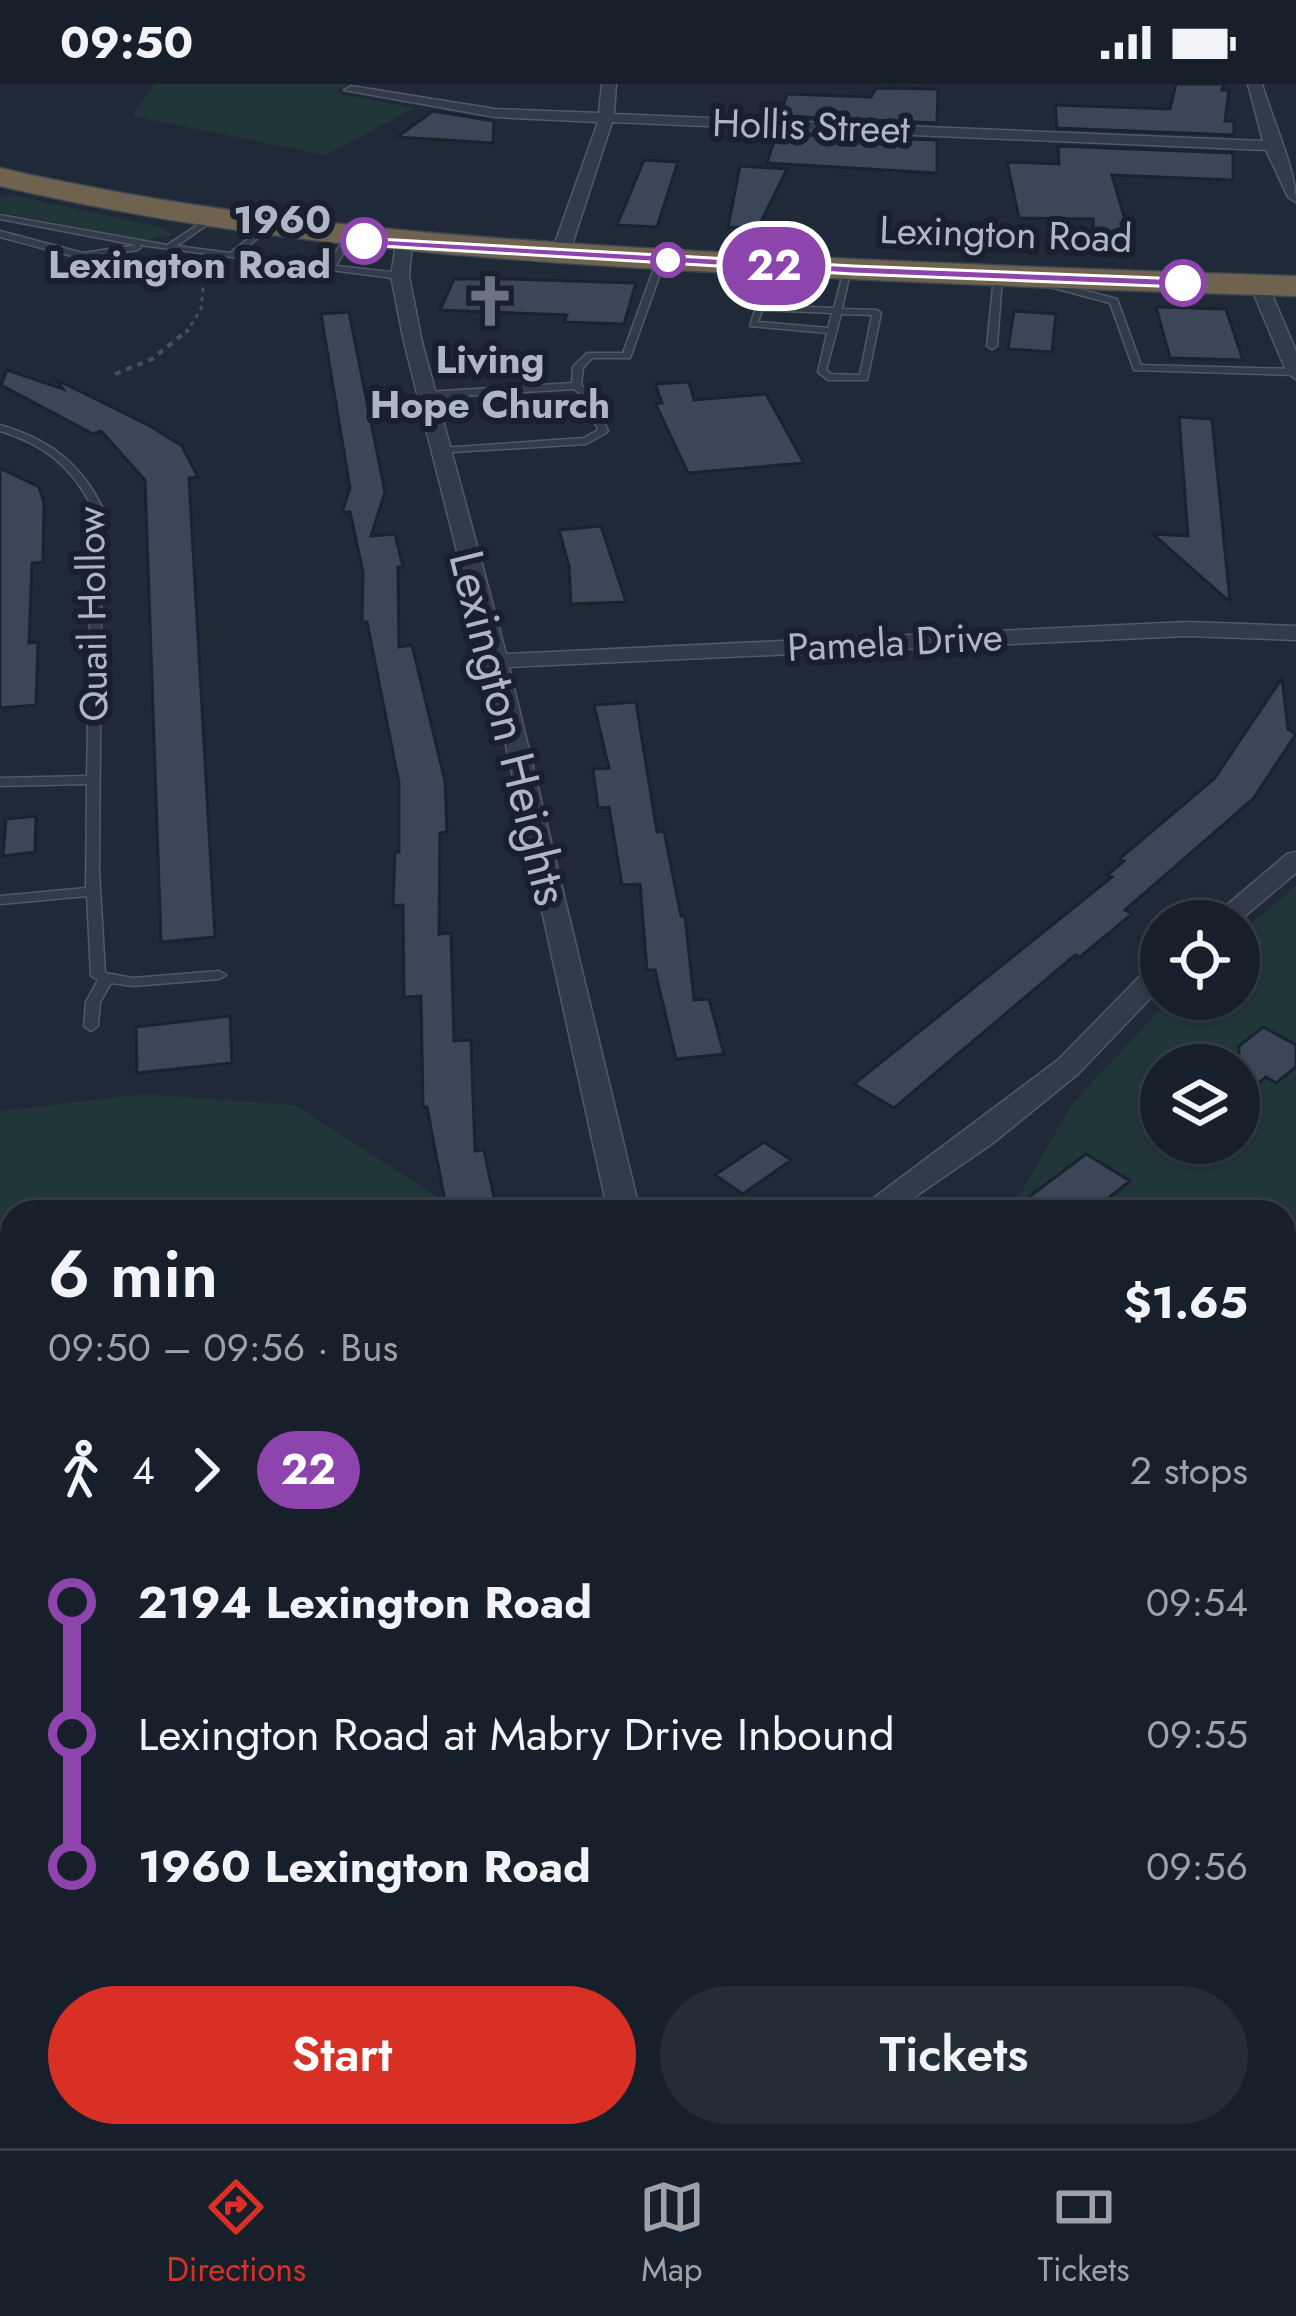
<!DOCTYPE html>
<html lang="en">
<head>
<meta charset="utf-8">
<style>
	:root { --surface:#171f2a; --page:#242c36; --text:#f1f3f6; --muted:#9ea2a8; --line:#363d47; --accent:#d93025 }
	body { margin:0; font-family:Jost,sans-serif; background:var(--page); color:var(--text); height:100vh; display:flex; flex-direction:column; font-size:45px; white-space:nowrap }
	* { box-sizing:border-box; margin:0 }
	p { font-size:39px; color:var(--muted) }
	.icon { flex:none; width:66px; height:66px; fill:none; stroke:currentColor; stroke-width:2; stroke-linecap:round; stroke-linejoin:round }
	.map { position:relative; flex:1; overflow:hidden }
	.side { position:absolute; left:0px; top:1116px; width:1296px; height:948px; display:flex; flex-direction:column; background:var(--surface); border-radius:36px 36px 0 0; box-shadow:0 3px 9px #0004,0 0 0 3px var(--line) }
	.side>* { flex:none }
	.badge { padding:0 24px; border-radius:39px; font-size:42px; line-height:78px }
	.buttons { position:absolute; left:1140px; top:816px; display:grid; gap:24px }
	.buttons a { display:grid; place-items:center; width:120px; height:120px; border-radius:50%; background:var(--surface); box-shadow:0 3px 9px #0004,0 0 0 3px var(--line); font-size:60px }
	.map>.badge { position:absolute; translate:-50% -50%; box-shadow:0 0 0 6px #fff }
	.legs { display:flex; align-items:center; gap:18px; height:132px; padding:0 48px; font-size:39px }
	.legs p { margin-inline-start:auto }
	.head { display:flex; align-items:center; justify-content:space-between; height:204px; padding:0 48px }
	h1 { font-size:66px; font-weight:600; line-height:90px }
	.button { display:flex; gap:24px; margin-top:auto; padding:24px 48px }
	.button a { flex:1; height:138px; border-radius:72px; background:var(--accent); color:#fff; font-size:48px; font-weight:600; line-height:138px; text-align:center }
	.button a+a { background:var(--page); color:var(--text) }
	ul { padding:0 48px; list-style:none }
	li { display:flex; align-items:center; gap:42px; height:132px; font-size:45px }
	li i { display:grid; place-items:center; width:18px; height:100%; margin:0 15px; background:currentColor }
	li i::after { content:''; width:30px; height:30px; margin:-15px; border:9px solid; border-radius:50%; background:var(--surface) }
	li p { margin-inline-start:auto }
	li:first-child i { background:linear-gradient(#0000 50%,currentColor 0) }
	li:last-child i { background:linear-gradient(currentColor 50%,#0000 0) }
	.status { display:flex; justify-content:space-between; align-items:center; height:84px; padding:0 60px; background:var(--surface); direction:ltr }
	.status svg { height:33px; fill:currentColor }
	.dock { display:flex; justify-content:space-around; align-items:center; height:168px; border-top:3px solid var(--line); background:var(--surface); font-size:33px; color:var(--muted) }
	.dock a { display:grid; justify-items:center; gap:6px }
	.dock .on { color:var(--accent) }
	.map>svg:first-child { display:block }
</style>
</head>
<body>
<div class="status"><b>09:50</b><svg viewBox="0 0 49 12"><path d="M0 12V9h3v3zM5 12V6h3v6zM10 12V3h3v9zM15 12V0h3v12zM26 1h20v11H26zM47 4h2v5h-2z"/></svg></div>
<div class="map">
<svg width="1296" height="2064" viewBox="0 0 1296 2064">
	<rect width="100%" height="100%" fill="#1f2938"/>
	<path fill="#213639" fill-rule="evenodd" d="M155 0H349L334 9 415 24 325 71 132 32Z
		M13 111 160 143 173 151 147 156 0 128V113Z
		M1296 802V1458L1284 1462V1128H1010L1072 1020 1170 915H1239V850ZM1161 981H1239V1059H1161Z
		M143 1010 295 1021 461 1128H12V2052H1284V1911H1296V2064H0V1027Z"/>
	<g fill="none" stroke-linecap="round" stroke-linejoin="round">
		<path stroke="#2f425f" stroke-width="12" d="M1284 1256 1296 1247"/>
		<path stroke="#2f425f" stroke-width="14" d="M0 1934 12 1927"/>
	</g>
	<path fill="#3b4759" stroke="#1a222f" stroke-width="3" d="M1176 0H1224L1222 6H1229L1225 37H1234V51L1057 44 1055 21 1170 25Z
		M876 4 938 5 937 39 780 32 787 10 871 13Z
		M433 27 494 37 493 59 397 53Z
		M776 50 937 56V89L767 79Z
		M1058 62 1233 69V96L1112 91 1126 139H1121L1124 167 1095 166 1093 135 1019 134 1007 78 1059 80Z
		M644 76 678 78 657 143 617 141Z
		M740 82 787 85 758 144 728 143Z
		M454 195H509L636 199 624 240 564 238 567 231 440 226Z
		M1156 223 1226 225 1243 276 1170 274Z
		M1014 227 1056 230 1052 268 1008 265Z
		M349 228 385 408 371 452 395 450 403 483H398L399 563 412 561 445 697 447 748 440 749 439 850 451 849 454 957 471 956 475 1067 484 1066 497 1128H447L427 1023H423L421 912 404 913 403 821 393 822 395 768H399V699L367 538H362L363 488 350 428H342L350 404 321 230Z
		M7 286 63 305 57 296 150 342 182 362 198 393 189 394 215 853 161 858 145 396 101 347 93 350 1 301Z
		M689 298 694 316 766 310 804 379 688 389 655 319H662L655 300Z
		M1179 333 1212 335 1230 518 1153 450 1188 452Z
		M0 384 39 403 44 419 43 478 32 479 29 559 38 558 36 621 0 624Z
		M601 442 626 518 571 520 569 482 559 446Z
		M1282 594 1288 645 1296 650 1253 715 1125 826 1132 830 1080 873 1075 871 894 1024 854 1000 1112 793 1107 791 1124 777 1119 775 1214 695Z
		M636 618 657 748 664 747 681 832H685L694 916 709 915 724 970 676 975 655 886H647L640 800 622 801 609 723 598 724 593 685 609 684 594 621Z
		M36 732 35 768 3 772 6 735Z
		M230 932 232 979 137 989 136 943Z
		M1263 943 1296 961V983L1276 999 1266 993 1239 1014V962Z
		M764 1058 791 1076 743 1110 715 1091Z
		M1086 1070 1130 1097 1091 1128H1009Z"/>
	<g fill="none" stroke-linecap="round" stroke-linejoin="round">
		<g stroke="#505967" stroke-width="3">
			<path id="lane" d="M0 131 167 161 205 136 209 138 208 140 177 162 230 169 262 144H265V148L239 170 328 181 345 153 348 152 352 155 336 182 400 189 404 192 400 195 140 161 141 163 137 166 83 175 0 153V147L83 169 136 161 0 135Z
				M661 173 665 176 630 274H592L583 284 581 301 592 311 608 347 606 349 586 360 437 369V365L441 364 584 354 598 346 583 312 574 305 428 314 423 311 428 308 572 299 573 283 587 269H623L657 176Z
				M770 180 777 182 764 221 834 224 844 186 851 184 842 225 877 226 881 229 867 296H828L818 288 827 249 750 242ZM762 226 832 229 828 244 758 238ZM841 230 872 231 860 291 831 290 826 286Z
				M998 190 1002 193 997 262 992 265 987 262 994 193Z
				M1049 197 1117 215 1141 281 1295 285 1296 291 1134 286 1110 219 1046 202V198Z
				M0 341C48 355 80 378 102 423L99 786 105 889 133 894 219 887 226 891 219 895 133 902 111 899 100 918 98 942 91 947 84 942 86 918 98 896 91 892 87 812 0 820V812L86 804 87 700 0 702V694L87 692 92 423C72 382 43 360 0 347Z"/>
		</g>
		<g stroke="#505967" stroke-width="3">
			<path id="street" d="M602 0H616L614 30 1263 57 1248 0H1262C1272 35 1296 85 1296 118L1288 113 1266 66 612 38 569 170 560 175 551 170 598 38 495 33 344 6 351 2 495 25 599 29Z
				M404 155 412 160 409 192 422 258 506 570 1187 538 1296 542V556L1187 552 509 583 640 1128H608L504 653 404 258 391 192 396 160Z
				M1259 196 1268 201 1296 267V295L1287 289 1250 201Z
				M1296 768V789L1239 837H1208L1287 770Z
				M1161 878V903L1078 990 993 1059 893 1128H855L1058 976 1151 881Z"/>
		</g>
		<g stroke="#3d4653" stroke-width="3">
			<path id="highway" d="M0 84C229 137 461 154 695 167 895 178 1096 186 1296 192V212C1096 206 895 198 695 187 461 174 229 156 0 102Z"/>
		</g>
		<path stroke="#3e5357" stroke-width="3" stroke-dasharray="4.5 4.5" stroke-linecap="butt" d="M186 249 201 225 205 186"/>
		<path stroke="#3e5357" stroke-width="4.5" stroke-dasharray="6 6" stroke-linecap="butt" d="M115 290 152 275 188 246"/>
		<use href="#lane" fill="#323b49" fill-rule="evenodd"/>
		<use href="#street" fill="#323b49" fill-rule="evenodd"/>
		<use href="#highway" fill="#6f634f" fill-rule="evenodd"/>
	</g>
	<path fill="#8e44ad" stroke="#fff" stroke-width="3" d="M360 154 853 182 1183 195 1190 199 1183 203 853 190 364 161Z"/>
	<defs>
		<g id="church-bare" transform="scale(4.14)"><path d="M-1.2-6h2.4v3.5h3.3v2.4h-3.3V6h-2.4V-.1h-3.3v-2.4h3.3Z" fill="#6b7280" stroke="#18202d" stroke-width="2.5" paint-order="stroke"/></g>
	</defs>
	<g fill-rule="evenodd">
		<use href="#church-bare" x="490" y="217"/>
	</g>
	<g fill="#fff" stroke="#8e44ad" stroke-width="6">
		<circle cx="364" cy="157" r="21"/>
		<circle cx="668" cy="176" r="15"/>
		<circle cx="1183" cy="199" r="21"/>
	</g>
	<g text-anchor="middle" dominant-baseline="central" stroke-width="12" stroke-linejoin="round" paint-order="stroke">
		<g font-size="39" fill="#adb6c6" stroke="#18202d">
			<text transform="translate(811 42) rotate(2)">Hollis Street</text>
			<text transform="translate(1006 150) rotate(2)">Lexington Road</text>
			<text transform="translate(92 530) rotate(-91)">Quail Hollow</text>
			<text transform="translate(895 558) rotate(-3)">Pamela Drive</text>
		</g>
		<g font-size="39" font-weight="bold" fill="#adb6c6" stroke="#18202d" text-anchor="end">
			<text x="331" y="135">1960<tspan x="331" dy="45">Lexington Road</tspan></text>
		</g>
		<g font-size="39" font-weight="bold" fill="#adb6c6" stroke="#18202d">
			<text x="490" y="275">Living<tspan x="490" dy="45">Hope Church</tspan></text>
		</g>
		<g font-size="48" fill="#adb6c6" stroke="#18202d">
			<text transform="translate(509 644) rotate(76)">Lexington Heights</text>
		</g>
	</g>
</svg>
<div class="buttons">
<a><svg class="icon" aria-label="locate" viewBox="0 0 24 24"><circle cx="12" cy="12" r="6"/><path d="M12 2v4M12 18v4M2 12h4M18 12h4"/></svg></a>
<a><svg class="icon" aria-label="layers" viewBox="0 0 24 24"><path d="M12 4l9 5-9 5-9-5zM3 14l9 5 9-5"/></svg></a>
</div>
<b class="badge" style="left:774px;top:182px;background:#8e44ad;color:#fff">22</b>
<section class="side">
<div class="head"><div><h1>6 min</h1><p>09:50 – 09:56 · Bus</p></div><b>$1.65</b></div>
<div class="legs"><svg class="icon" aria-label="walk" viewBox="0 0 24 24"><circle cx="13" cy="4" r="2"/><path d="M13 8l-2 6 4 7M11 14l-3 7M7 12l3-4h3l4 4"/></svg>4<svg class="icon" aria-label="forward" viewBox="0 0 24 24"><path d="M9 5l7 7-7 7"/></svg><b class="badge" style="background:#8e44ad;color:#fff">22</b><p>2 stops</p></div>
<ul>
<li><i style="color:#8e44ad"></i><b>2194 Lexington Road</b><p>09:54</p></li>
<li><i style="color:#8e44ad"></i><span>Lexington Road at Mabry Drive Inbound</span><p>09:55</p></li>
<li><i style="color:#8e44ad"></i><b>1960 Lexington Road</b><p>09:56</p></li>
</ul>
<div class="button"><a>Start</a><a>Tickets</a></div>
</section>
</div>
<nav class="dock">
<a class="on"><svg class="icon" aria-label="directions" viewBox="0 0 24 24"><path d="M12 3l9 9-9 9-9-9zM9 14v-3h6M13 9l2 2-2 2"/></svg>Directions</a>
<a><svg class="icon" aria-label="map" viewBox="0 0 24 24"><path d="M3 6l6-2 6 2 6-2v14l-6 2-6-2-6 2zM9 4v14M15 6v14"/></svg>Map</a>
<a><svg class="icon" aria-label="tickets" viewBox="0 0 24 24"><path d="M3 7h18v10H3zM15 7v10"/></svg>Tickets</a>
</nav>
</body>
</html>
